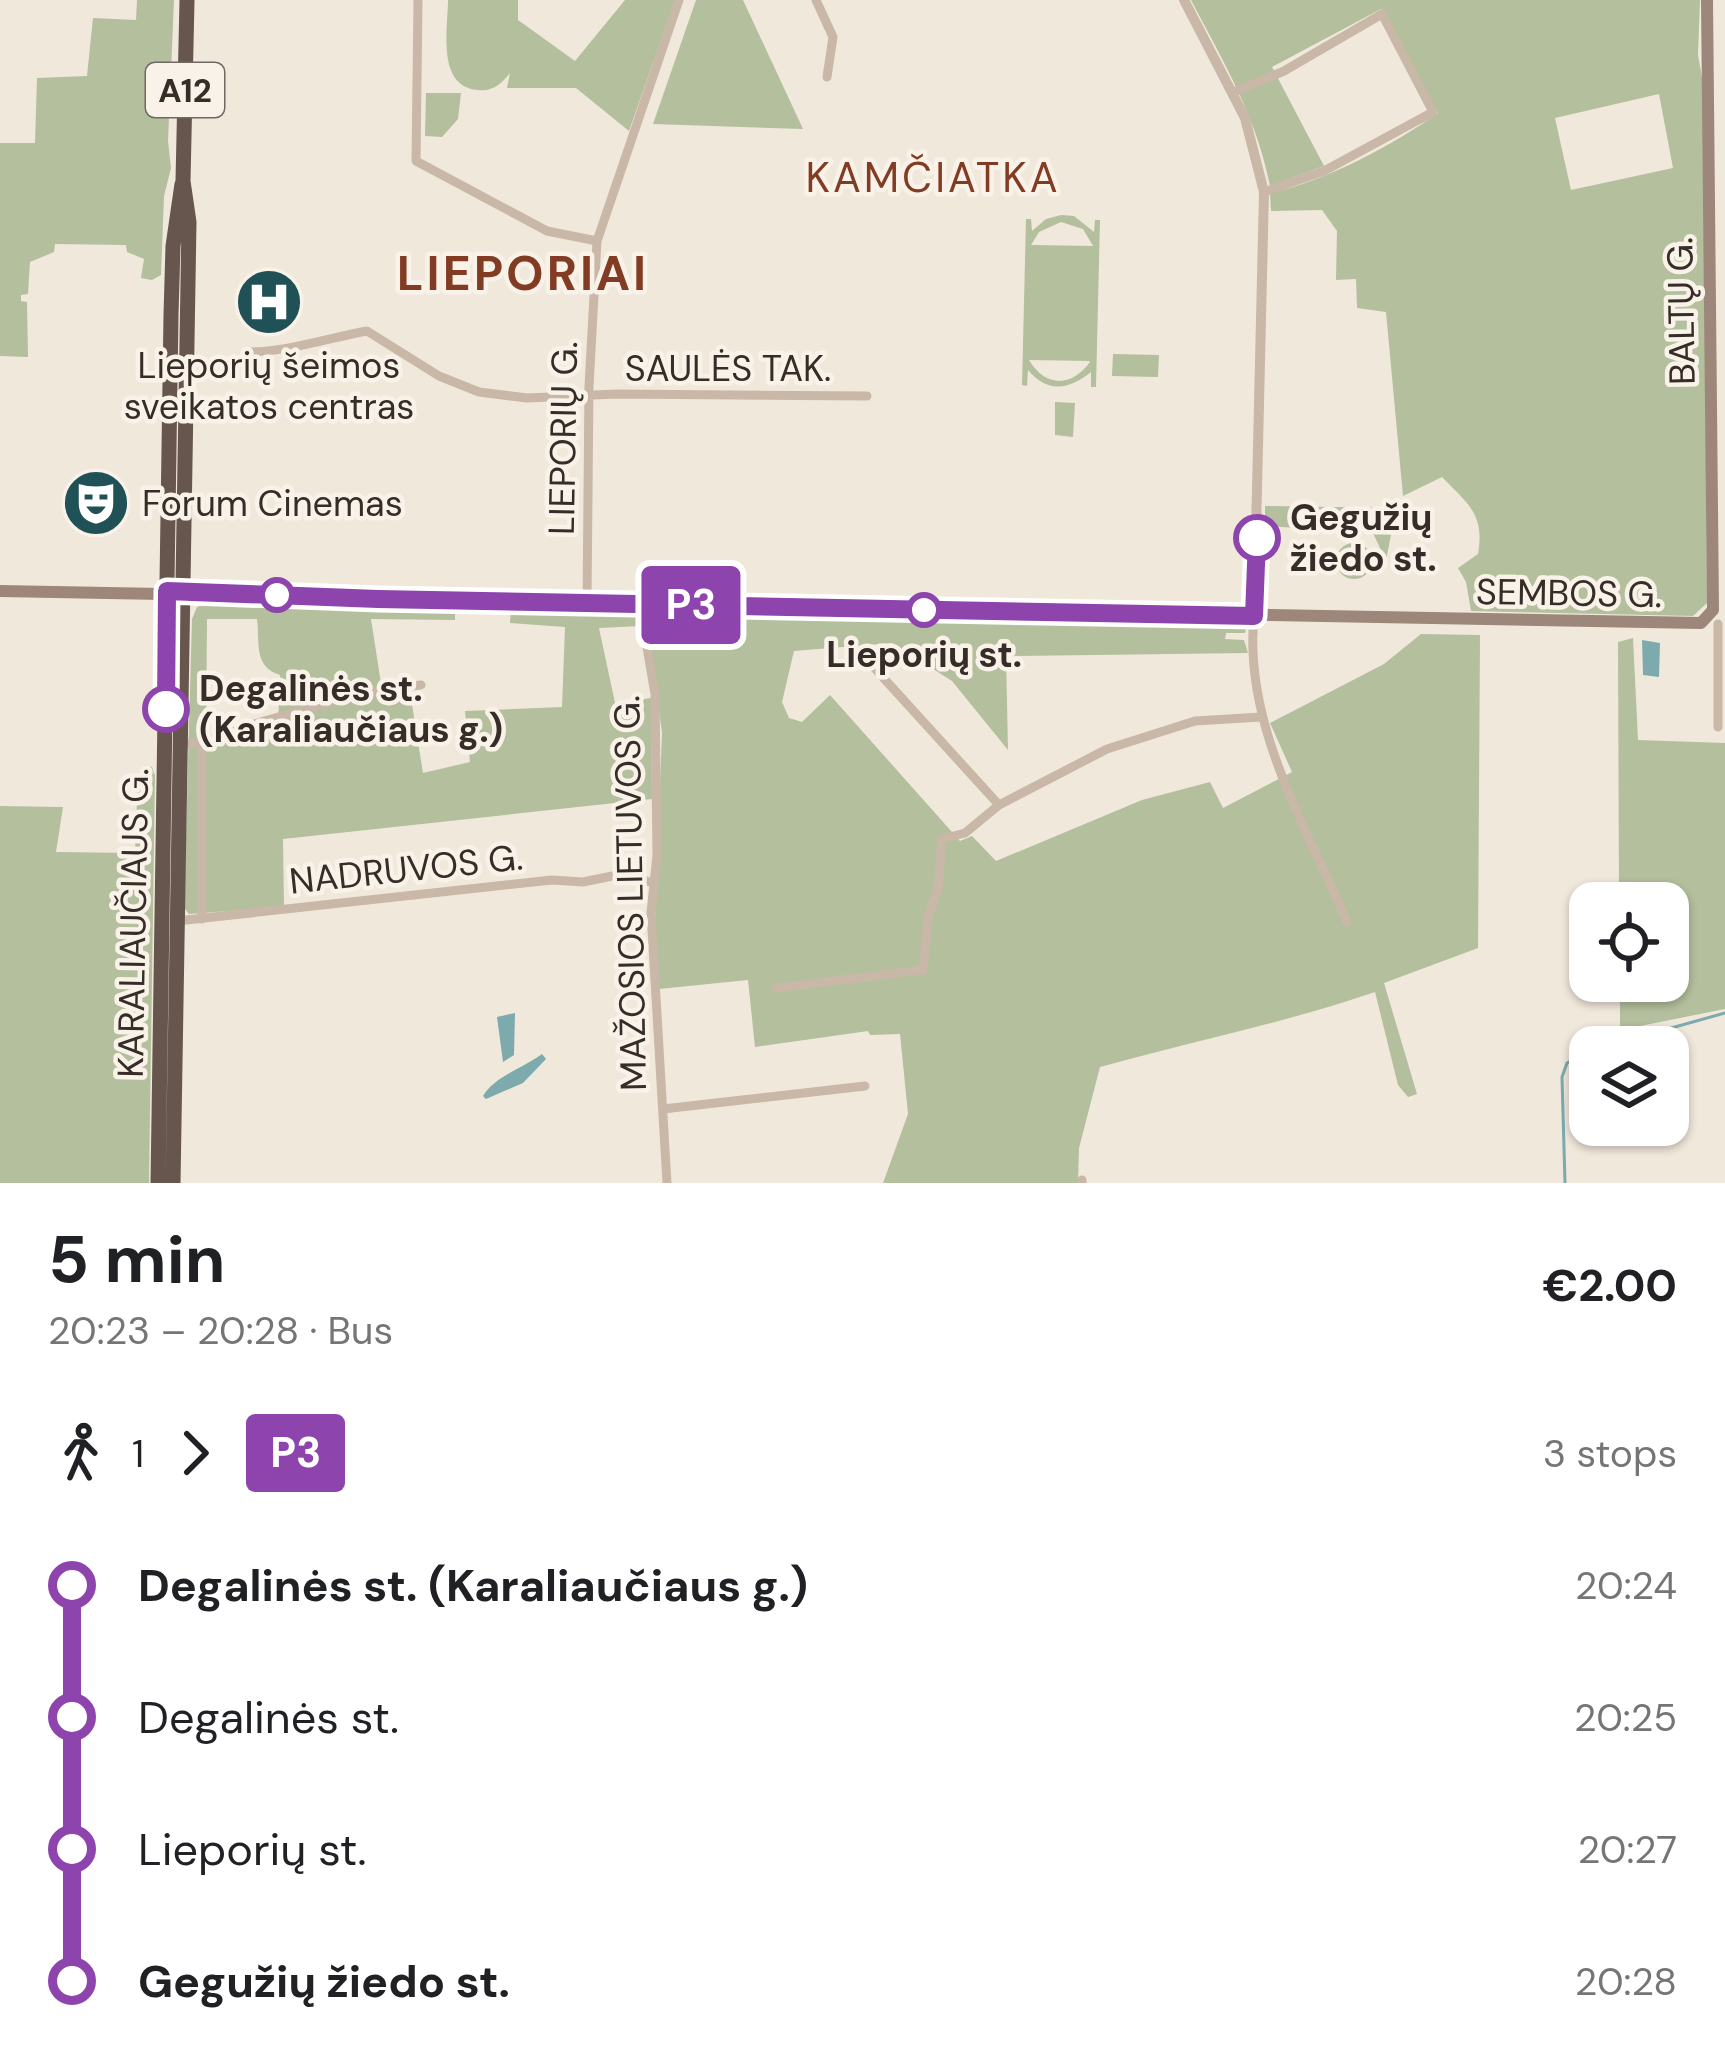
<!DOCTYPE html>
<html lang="en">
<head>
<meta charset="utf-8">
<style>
	:root { --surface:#fff; --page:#f6f6f6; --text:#202124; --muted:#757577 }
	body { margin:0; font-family:"DM Sans",sans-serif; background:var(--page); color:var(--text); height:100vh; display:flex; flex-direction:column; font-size:45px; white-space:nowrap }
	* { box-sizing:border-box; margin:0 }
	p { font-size:39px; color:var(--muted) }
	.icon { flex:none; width:66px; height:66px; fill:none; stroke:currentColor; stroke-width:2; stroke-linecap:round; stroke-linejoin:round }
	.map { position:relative; height:1183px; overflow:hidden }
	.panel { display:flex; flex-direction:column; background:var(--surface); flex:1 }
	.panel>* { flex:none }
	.badge { padding:0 24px; border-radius:9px; font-size:42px; line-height:78px }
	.controls { position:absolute; left:1569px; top:882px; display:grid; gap:24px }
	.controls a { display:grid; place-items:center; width:120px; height:120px; border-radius:24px; background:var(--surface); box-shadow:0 3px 9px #0004; font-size:60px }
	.map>.badge { position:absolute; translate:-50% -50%; box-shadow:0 0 0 6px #fff }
	.legs { display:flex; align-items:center; gap:18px; height:132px; padding:0 48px; font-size:39px }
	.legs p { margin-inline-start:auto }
	.overview { display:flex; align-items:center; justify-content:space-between; height:204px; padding:0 48px }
	h1 { font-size:66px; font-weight:700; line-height:90px }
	ul { padding:0 48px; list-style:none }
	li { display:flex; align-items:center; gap:42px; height:132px; font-size:45px }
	li i { display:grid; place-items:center; width:18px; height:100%; margin:0 15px; background:currentColor }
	li i::after { content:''; width:30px; height:30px; margin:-15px; border:9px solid; border-radius:50%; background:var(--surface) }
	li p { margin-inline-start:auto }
	li:first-child i { background:linear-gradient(#0000 50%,currentColor 0) }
	li:last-child i { background:linear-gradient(currentColor 50%,#0000 0) }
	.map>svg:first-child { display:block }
</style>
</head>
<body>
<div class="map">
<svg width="1725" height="1183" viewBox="0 0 1725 1183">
	<rect width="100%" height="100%" fill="#f1e8dc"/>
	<path fill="#b3bf9d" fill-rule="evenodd" d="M137 0H174L168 141 171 168 164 196 161 275 152 280 141 278 144 259 127 252 126 245 55 244 54 252 30 262 28 294 21 295V301L27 302 28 357 0 356V143H35L37 78 87 76 93 18 136 20Z
		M448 0H518V20L575 61 625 0H675L629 131 576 88H507L510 73C502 83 493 92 478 90 436 87 448 28 448 0Z
		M696 0H743L803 129 653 124Z
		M1191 0H1700L1698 55 1704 89 1707 603 1693 616 1471 611 1466 582 1458 568 1478 554C1485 514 1468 504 1442 477L1403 496 1386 312 1357 308 1356 279 1336 280 1337 231 1322 210 1271 211 1270 193C1324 182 1393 145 1438 113L1381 9 1272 67 1324 166 1270 186C1257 118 1223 61 1191 0ZM1659 94 1673 168 1571 190 1555 118Z
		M426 93H461L458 119 442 137 425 136Z
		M1061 215 1074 216 1094 232 1095 220H1100L1096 387H1091V372C1069 390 1047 393 1028 370L1027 386 1022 385 1026 219H1031L1032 231 1046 219ZM1061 222 1083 229 1093 246 1031 245 1039 232ZM1029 360 1089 361 1090 362C1071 388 1045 387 1029 360Z
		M1113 354 1159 355 1158 377 1112 376Z
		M1055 402 1075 403 1073 437 1055 435Z
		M1265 506 1396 508 1386 561 1373 533 1265 526Z
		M1336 561a18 18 0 1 1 36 0a18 18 0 1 1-36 0Z
		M208 603 455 607V620L371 619 382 690 409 686 423 773 470 762 465 711 562 707 565 627 510 623 511 608 634 612 641 626 599 628 615 703 651 698 652 799 283 839 284 907 189 914 184 908 192 619 197 607ZM207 619H257C260 642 253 667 280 675L278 725 206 747Z
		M646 613 1246 629 1245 633H1226L1225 639 1244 640 1248 653 1006 656 1008 750 952 681 892 643 794 651 782 702 789 718 802 722 830 695 960 841 972 836 996 861 1142 800 1210 782 1223 808 1292 772 1270 723 1384 664 1421 634 1480 635 1478 948 1384 983 1417 1094 1408 1097 1398 1085 1375 992C1285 1023 1192 1041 1100 1067L1079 1148 1078 1183H883L908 1114 900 1034 870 1035 868 1031 755 1047 748 980 659 989 655 923 662 733Z
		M1633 638 1638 740 1725 743V1009L1620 1030V981H1668V903H1619L1618 642Z
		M145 765 152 767 155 776 149 1183H0V806L63 807 56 852 135 853 138 775Z"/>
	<path fill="#7caaad" d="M1642 640 1660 643 1659 677 1643 675Z
		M515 1013 514 1055 503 1062 497 1017Z
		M542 1054 546 1059 523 1083 486 1099 483 1096C494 1077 523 1068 542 1054Z"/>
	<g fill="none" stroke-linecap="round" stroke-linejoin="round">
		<path stroke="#7caaad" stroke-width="3" d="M1603 1047 1725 1013
			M1565 1183 1562 1077 1567 1063 1590 1051"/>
		<path stroke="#c9b8a8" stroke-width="9" d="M418 0 416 161 547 231 597 241
			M816 0 833 37 827 77
			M1234 92 1284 71 1382 14 1433 112 1324 171 1264 192
			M248 352C287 352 329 338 367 331L439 376 479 392 527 398 617 394 867 396
			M587 603 589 386 597 241 679 0
			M635 603 643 624 655 694 657 855 651 913 667 1183
			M1254 616C1243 724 1306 826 1347 922
			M859 651 999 805
			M1718 727V624
			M202 742V919
			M182 744C210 744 237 729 264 721 315 707 368 690 421 685
			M177 921 552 880 583 882 622 874 653 883
			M776 988 923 970 928 916 938 889 942 839 965 833 999 805 1107 749 1195 721 1261 717
			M663 1109 865 1086
			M1082 1180V1183"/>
		<path stroke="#c9b8a8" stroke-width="10" d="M1184 0 1245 118 1264 192 1254 616"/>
		<path stroke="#9c877a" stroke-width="12" d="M0 591 1701 623 1713 610 1707 0"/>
		<path stroke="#66564d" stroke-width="15" d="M158 1183 171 315 173 246 182 184
			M173 1183 189 222 183 181 187 0"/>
	</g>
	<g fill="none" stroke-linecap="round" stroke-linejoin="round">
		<g stroke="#fff" stroke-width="27">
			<path id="line-1" d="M166 709 167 591 378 599 1254 616 1257 538"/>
		</g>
		<use href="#line-1" stroke="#8e44ad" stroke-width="18"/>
	</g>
	<defs>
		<g id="hospital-disc" transform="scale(3.45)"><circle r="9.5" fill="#1f5156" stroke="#f9f2e8"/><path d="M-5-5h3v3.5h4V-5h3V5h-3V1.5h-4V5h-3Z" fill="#fff"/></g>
		<g id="theatre-disc" transform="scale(3.45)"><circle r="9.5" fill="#1f5156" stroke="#f9f2e8"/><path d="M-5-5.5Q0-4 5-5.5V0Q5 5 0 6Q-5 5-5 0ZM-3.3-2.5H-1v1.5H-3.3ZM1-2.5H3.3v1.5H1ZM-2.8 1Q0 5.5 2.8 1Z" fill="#fff"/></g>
	</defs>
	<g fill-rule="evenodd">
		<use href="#hospital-disc" x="269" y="302"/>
		<use href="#theatre-disc" x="96" y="503"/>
	</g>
	<g fill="#fff" stroke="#8e44ad" stroke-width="6">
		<circle cx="1257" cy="538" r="21"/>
		<circle cx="277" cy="595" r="15"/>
		<circle cx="924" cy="610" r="15"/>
		<circle cx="166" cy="709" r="21"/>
	</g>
	<g text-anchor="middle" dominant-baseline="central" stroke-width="9" stroke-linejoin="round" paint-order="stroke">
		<rect fill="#f9f2e8" stroke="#706862" stroke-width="3" x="146" y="63" width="78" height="54" rx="9"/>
		<g font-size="33" font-weight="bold" fill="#362d28">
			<text x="185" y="90">A12</text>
		</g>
		<g font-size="36" fill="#362d28" stroke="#f9f2e8">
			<text transform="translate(1681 311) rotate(-91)">BALTŲ G.</text>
			<text x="728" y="368">SAULĖS TAK.</text>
			<text transform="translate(563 438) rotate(-89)">LIEPORIŲ G.</text>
			<text transform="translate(1569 593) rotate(1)">SEMBOS G.</text>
			<text transform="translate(406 869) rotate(-6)">NADRUVOS G.</text>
			<text transform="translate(630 893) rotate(-91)">MAŽOSIOS LIETUVOS G.</text>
			<text transform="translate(133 923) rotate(-89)">KARALIAUČIAUS G.</text>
		</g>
		<g font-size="36" fill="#362d28" stroke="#f9f2e8">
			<text x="269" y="365">Lieporių šeimos<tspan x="269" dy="41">sveikatos centras</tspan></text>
			<text x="142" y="503" text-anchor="start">Forum Cinemas</text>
		</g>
		<g font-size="36" font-weight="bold" fill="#362d28" stroke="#f9f2e8" text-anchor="start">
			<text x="1290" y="517">Gegužių<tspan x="1290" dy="41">žiedo st.</tspan></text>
			<text x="924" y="654" text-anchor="middle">Lieporių st.</text>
			<text x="199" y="688">Degalinės st.<tspan x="199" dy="41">(Karaliaučiaus g.)</tspan></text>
		</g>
		<g font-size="42" letter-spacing="3" fill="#823c24" stroke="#f9f2e8">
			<text x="933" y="177">KAMČIATKA</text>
		</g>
		<g font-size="48" font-weight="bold" letter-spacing="3" fill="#823c24" stroke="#f9f2e8">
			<text x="523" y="273">LIEPORIAI</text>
		</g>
	</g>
</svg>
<div class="controls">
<a><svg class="icon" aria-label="locate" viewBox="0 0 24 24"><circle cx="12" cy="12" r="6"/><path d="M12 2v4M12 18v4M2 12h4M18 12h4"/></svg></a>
<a><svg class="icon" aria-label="layers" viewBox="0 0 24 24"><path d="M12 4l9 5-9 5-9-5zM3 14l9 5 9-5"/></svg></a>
</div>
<b class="badge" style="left:691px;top:605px;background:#8e44ad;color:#fff">P3</b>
</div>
<section class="panel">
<div class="overview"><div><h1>5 min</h1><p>20:23 – 20:28 · Bus</p></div><b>€2.00</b></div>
<div class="legs"><svg class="icon" aria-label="walk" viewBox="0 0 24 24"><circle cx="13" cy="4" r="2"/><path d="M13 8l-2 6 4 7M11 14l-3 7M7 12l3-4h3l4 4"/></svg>1<svg class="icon" aria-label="forward" viewBox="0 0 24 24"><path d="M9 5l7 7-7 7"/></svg><b class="badge" style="background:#8e44ad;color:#fff">P3</b><p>3 stops</p></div>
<ul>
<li><i style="color:#8e44ad"></i><b>Degalinės st. (Karaliaučiaus g.)</b><p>20:24</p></li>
<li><i style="color:#8e44ad"></i><span>Degalinės st.</span><p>20:25</p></li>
<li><i style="color:#8e44ad"></i><span>Lieporių st.</span><p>20:27</p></li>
<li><i style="color:#8e44ad"></i><b>Gegužių žiedo st.</b><p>20:28</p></li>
</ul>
</section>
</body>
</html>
